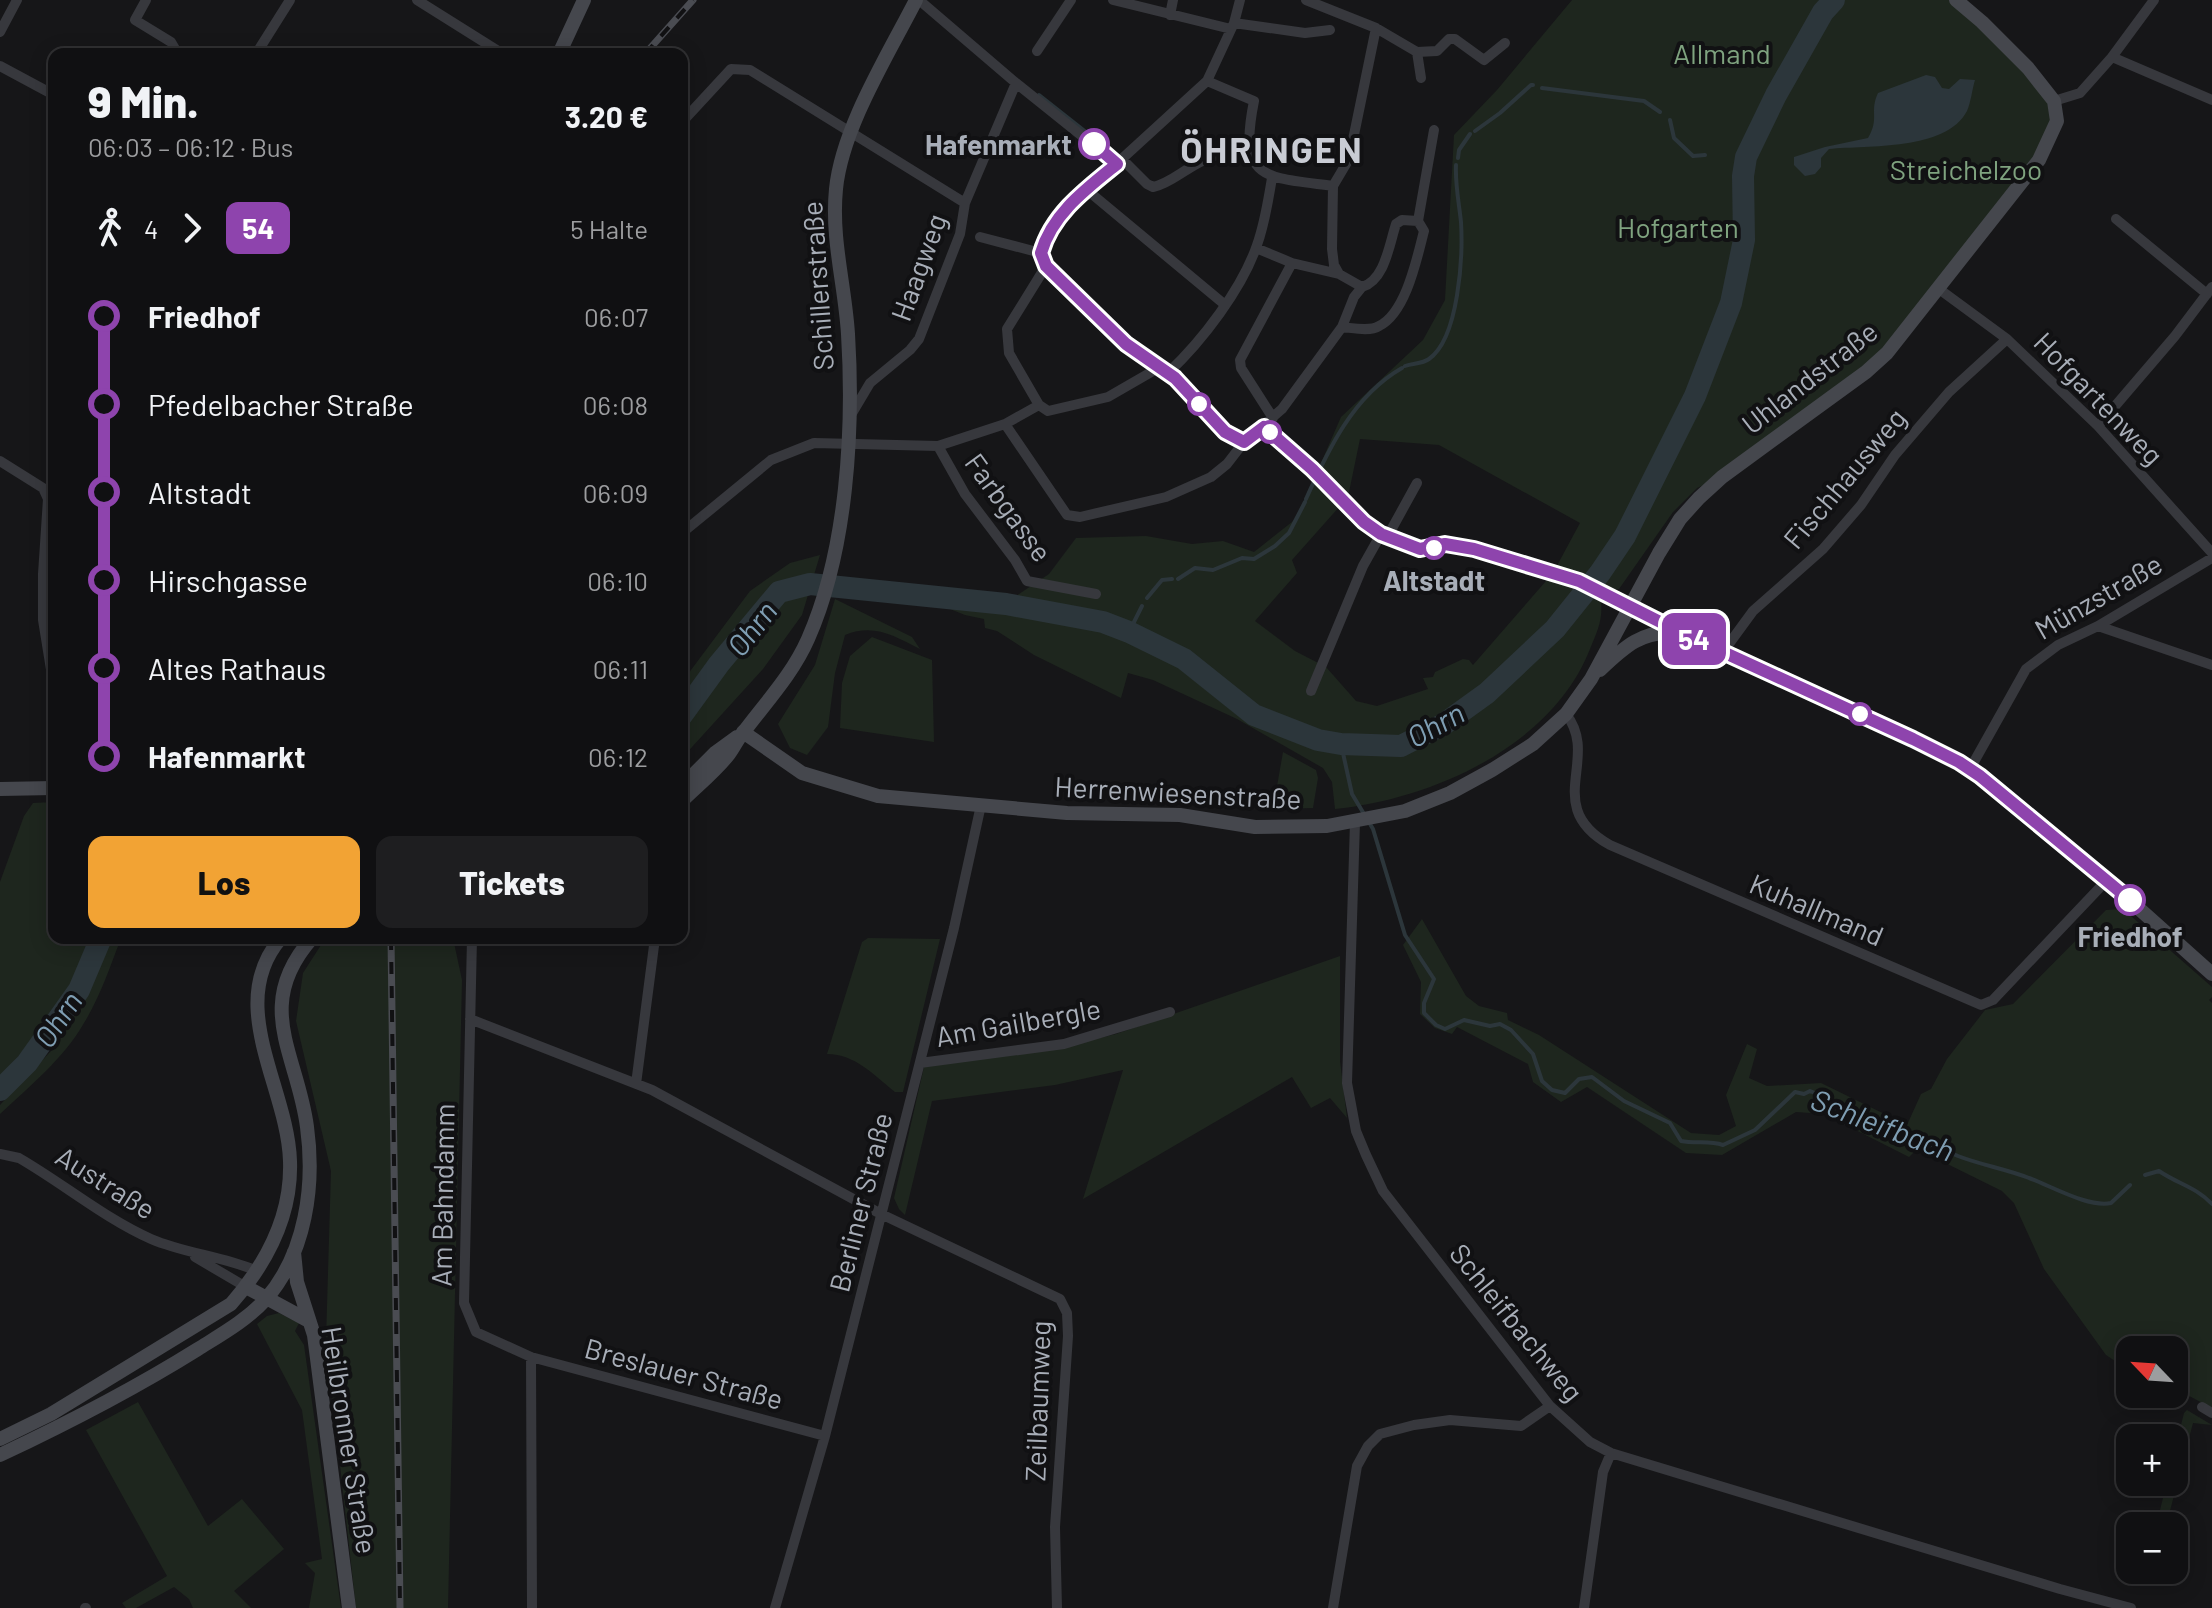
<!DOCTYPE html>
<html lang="de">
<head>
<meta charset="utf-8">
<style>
	:root { --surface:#101012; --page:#1e1e20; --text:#f1f3f6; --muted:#9c9d9f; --line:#303032; --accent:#f2a334 }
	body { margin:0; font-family:Barlow,sans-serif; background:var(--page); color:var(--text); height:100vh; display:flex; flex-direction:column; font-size:30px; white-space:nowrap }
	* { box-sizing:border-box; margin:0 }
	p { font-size:26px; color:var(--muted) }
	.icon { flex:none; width:44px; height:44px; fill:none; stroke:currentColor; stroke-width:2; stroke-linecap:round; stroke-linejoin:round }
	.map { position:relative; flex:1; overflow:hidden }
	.details { position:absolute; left:48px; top:48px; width:640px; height:896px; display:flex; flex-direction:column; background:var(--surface); border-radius:16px; box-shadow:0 4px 20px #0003,0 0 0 2px var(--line) }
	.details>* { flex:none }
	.badge { padding:0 16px; border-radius:12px; font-size:28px; line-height:52px }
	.needle { width:52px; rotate:295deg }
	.controls { position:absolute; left:2116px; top:1336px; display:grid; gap:16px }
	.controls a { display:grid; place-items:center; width:72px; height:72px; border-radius:16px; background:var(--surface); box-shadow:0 4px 20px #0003,0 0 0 2px var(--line); font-size:40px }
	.map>.badge { position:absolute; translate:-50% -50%; box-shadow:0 0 0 4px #fff }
	.legs { display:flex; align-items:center; gap:12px; height:88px; padding:0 40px; font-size:26px }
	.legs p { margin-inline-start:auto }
	.headline { display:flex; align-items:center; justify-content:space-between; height:136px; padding:0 40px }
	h1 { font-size:44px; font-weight:800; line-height:60px }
	.primary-button { display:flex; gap:16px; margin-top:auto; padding:16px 40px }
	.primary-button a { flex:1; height:92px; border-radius:16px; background:var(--accent); color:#111; font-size:32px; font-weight:800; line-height:92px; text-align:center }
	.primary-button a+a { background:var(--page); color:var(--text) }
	ul { padding:0 40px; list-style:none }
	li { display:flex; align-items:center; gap:28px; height:88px; font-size:30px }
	li i { display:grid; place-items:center; width:12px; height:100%; margin:0 10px; background:currentColor }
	li i::after { content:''; width:20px; height:20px; margin:-10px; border:6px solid; border-radius:50%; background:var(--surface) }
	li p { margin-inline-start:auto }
	li:first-child i { background:linear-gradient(#0000 50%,currentColor 0) }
	li:last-child i { background:linear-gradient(currentColor 50%,#0000 0) }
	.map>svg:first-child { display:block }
</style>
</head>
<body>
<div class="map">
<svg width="2212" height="1608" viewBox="0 0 2212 1608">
	<rect width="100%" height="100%" fill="#161618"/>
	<path fill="#1e261e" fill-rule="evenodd" d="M1572 0H1961L2054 101 2053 134 1906 332 1722 477 1697 488 1673 512 1619 589 1609 591 1557 576 1601 602C1603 620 1597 632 1590 649 1552 746 1433 799 1335 809L1332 782 1323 768 1237 719 1153 680 1128 673 1121 698 1034 655 997 631 985 628 984 619 965 615 940 605 944 592 1013 598 1049 574 1076 538 1146 536 1192 544 1223 541 1254 552 1297 518 1341 417 1423 340 1445 300 1454 135 1497 90ZM1360 439 1439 445 1580 523 1553 573 1473 665 1469 660 1463 659 1435 672 1433 677 1423 678 1428 689 1377 706 1356 701 1326 667 1295 651 1255 621 1297 573 1292 560 1348 497Z
		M820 555 802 615 763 669 682 758V682L750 591 790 563Z
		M835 599 912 637 920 649C894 636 874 623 845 635L835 673 828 727 807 755 790 748 778 724 815 665Z
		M872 637 932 660 934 742 840 728 842 683 850 656Z
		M1283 752 1316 770 1318 778 1313 808 1273 809Z
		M54 802V938H97L68 1000 0 1077V882L24 816 33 803Z
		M2123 909 2212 987V997L2209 1000 2212 1003V1408L2174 1388V1350H2130V1371L2106 1355 2044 1269 2014 1203 2002 1191 1917 1149 1909 1157 1824 1114 1796 1112 1722 1155 1686 1153 1587 1087 1561 1102 1533 1082 1528 1064 1457 1027 1452 1034 1435 1028 1420 1014 1421 982 1403 945 1422 919 1466 996 1479 1006 1507 1013 1508 1020 1539 1035 1691 1133 1719 1135 1736 1126 1726 1095 1747 1044 1757 1049 1749 1078 1767 1086 1821 1083 1907 1125 1921 1094 1931 1089 1947 1059 1985 1010 2013 1004 2106 910Z
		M111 938H121C110 967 100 997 84 1023 65 1057 29 1087 0 1114V1105L52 1050 88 994Z
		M335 938H453L462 980 448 1608H356L326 1340 331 1171 296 1021 303 973 321 945Z
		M868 938 940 939 903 1092H895C874 1075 855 1054 827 1054L862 942Z
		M1340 956V1061L1347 1118 1330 1098 1311 1108 1292 1077 1083 1199 1123 1070 1055 1085 932 1101 905 1215 899 1209 894 1198 924 1067 1063 1047 1116 1034Z
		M279 1313 299 1323 295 1331 304 1345 341 1608H309L315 1573 305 1563 322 1559 302 1410 257 1324 267 1316Z
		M138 1402 208 1526 242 1499 284 1549 234 1591 251 1608H193L189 1599 174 1587 136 1608H126L122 1603 167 1576 86 1430Z
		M2187 1410 2212 1425 2193 1423 2166 1526H2156L2167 1482H2174V1453L2184 1413Z"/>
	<path fill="#2c363b" d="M1926 75 1935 77 1942 88 1949 89 1960 79 1975 80C1972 90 1971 102 1967 111 1946 151 1868 145 1829 149L1821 158V167L1815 174 1805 176 1794 165V157L1825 147 1868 138C1880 118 1869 112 1878 93Z"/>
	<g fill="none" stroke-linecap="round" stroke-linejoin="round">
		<path stroke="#2c363b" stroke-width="4" d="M1542 88 1644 101 1660 112
			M1039 95 1091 136
			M1670 120 1674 138 1693 156 1705 155
			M1475 131 1500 113 1531 85H1533
			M1458 158 1459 150 1470 134
			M1405 366C1413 363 1422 364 1429 359 1459 338 1463 256 1461 222 1459 203 1455 184 1456 165
			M1306 499C1328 450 1353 396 1402 368
			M1178 579 1195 568 1213 570 1242 558 1254 559 1275 546 1289 533 1305 502
			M1147 598 1162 580 1172 579
			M1129 632 1142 606
			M1341 744 1352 794 1373 829 1405 935 1434 979 1424 1003V1013L1436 1025 1445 1029 1464 1020 1490 1026 1500 1024 1511 1030 1533 1054 1542 1081 1552 1090 1565 1093 1579 1079 1592 1077 1624 1101 1670 1123 1681 1141C1696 1144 1709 1140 1723 1145L1755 1130 1795 1092 1804 1094 1810 1091C1860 1113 1908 1135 1958 1156 1981 1165 2006 1169 2029 1178 2051 1186 2089 1208 2111 1203L2130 1185
			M2145 1175 2159 1171C2178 1184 2196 1187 2212 1204"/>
		<path stroke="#2c363b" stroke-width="22" d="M682 715 719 664 779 592 810 584 1006 604 1103 622 1129 632 1184 659 1254 715 1318 740 1341 744 1401 746 1444 724 1487 693 1555 629 1600 573 1625 536 1695 396 1731 303 1744 240 1743 176 1746 157 1776 95 1823 12 1834 0
			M0 1090 27 1063 79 990 101 938"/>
		<path stroke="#37383d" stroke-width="10" d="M146 0 135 20 171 42 178 54
			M417 0 503 54
			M919 0 1016 83 1117 164
			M1113 0 1231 29
			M1240 0 1234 23 1207 81 1055 220 1041 253 1046 266 1126 344 1175 378 1225 432 1244 442
			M1306 0 1376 28 1417 52 1437 51 1449 39H1455L1484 60 1505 43
			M1170 15 1173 0
			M1234 23 1305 33 1330 30
			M0 32 17 0
			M1037 51 1071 0
			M1417 52 1421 78
			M256 54 290 0
			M2112 57 2212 100
			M0 66 54 95
			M1207 81 1254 101C1238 181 1264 177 1333 186
			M2054 101 2080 93 2112 57 2154 0
			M682 122 731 69 750 70 965 203
			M1122 159 1147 184 1153 187C1168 184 1180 173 1193 166 1211 155 1227 151 1248 149
			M1087 190 1224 304
			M2116 219 2207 294
			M980 237 1041 253
			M1256 248 1292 263 1339 274
			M1362 287C1385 280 1389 245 1396 224L1402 220 1418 221
			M1939 289 2007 339 2098 426 2212 553
			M1342 327C1353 328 1370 332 1379 326 1406 313 1417 258 1424 231L1418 221 1434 130
			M1168 373C1202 341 1242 289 1257 245 1265 223 1268 201 1272 178
			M1039 405 1009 353 1007 329 1046 266
			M1039 405 1048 411 1108 397 1160 367
			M851 415 870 383 910 350 919 339 960 234 965 203 1016 83
			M1273 418 1241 368 1240 360 1292 263
			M1005 424 1067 515 1080 517 1166 497 1211 477 1227 464 1244 442 1282 409 1342 327 1354 297 1362 287 1339 274 1334 265 1332 249 1333 186 1349 159 1376 28
			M2098 426 2175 336 2212 287
			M1264 427 1312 469 1364 522 1381 534 1420 549 1451 544 1528 564 1579 581 1629 605
			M938 446 965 494 1015 560 1027 581 1096 594
			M0 461 43 488 48 499 43 574V620L54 688
			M682 533 771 460 814 443 938 446 1005 424 1039 405
			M1381 534 1390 532 1417 483
			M2098 626 2212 665
			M1723 652 1753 611 1823 549 1861 505 1895 455 1949 392 2007 339
			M1311 691 1363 566 1381 534
			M1566 714C1601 759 1541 806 1610 845L1981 1005 1993 1000 2107 880
			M1970 769 2026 669 2058 645 2098 626 2212 558
			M1355 822 1347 1083 1356 1131 1366 1155 1383 1191 1550 1406 1590 1442 1611 1453 2060 1589 2131 1608
			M51 920 54 917
			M472 938 464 1303 476 1332 531 1357 825 1436
			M470 1019 652 1090 881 1214 1060 1299 1067 1313 1068 1336 1055 1527 1057 1608
			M920 1063 1064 1044 1170 1012
			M636 1084 655 938
			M0 1154 19 1158C64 1184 104 1218 151 1239 186 1254 223 1256 257 1271
			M195 1257 246 1287
			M531 1357 532 1608
			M2202 1407 2212 1413
			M85 1608H86
			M775 1608 825 1436 954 928 981 805
			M1333 1608 1357 1466 1368 1446 1380 1434 1414 1425 1450 1420 1521 1426 1550 1406
			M1584 1608 1603 1472 1611 1453"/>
		<path stroke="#45474d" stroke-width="14" d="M559 54 584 0
			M1629 605 1688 636 1861 714 1970 769 2107 880 2212 974
			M1600 670C1623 648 1644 628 1678 634
			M743 732 802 773 878 796 1067 813 1180 815 1255 827 1327 826 1405 811 1450 793 1492 770 1533 744 1566 714 1591 679 1659 553 1680 519 1699 498 1722 477 1866 372 1887 353 2039 160 2057 121 2054 101 2028 68 1982 22 1956 0
			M682 786 715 753 737 737
			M0 789 54 788
			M682 801C697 786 716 771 729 754 735 746 739 736 746 729 768 700 793 673 808 639 847 551 854 430 848 334 845 285 831 239 836 189 842 128 888 55 916 0
			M294 1252 297 1282 314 1335 349 1608
			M246 1287 309 1321
			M0 1439 51 1414 231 1304C267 1263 292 1216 290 1161 288 1088 224 1004 281 938
			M0 1455C68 1423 134 1389 198 1349 222 1334 247 1320 266 1299 306 1253 315 1185 307 1127 298 1055 252 1006 312 938"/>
		<g stroke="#4a4c52" stroke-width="7">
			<path id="rail" d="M645 54 693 0
				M391 938 400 1608"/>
		</g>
		<use href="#rail" stroke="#111113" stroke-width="4" stroke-dasharray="12" stroke-linecap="butt"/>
	</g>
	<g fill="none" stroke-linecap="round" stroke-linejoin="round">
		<g stroke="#fff" stroke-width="18">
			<path id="line-1" d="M1094 144 1117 164C1086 189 1052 214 1041 253L1046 266 1126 344 1175 378 1225 432 1244 442 1264 427 1312 469 1364 522 1381 534 1420 549 1445 544 1474 549 1579 581 1688 636 1913 739 1959 762 1980 776 2130 900"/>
		</g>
		<use href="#line-1" stroke="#8e44ad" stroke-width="12"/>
	</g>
	<g fill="#fff" stroke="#8e44ad" stroke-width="4">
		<circle cx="1094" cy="144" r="14"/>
		<circle cx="1199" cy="404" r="10"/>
		<circle cx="1270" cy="432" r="10"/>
		<circle cx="1434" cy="548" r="10"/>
		<circle cx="1860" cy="714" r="10"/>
		<circle cx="2130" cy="900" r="14"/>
	</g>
	<g text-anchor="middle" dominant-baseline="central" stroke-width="8" stroke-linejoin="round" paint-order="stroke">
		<g font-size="28" fill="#7fa37f" stroke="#111113">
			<text x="1722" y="53">Allmand</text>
			<text x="1966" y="169">Streichelzoo</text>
			<text x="1678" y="227">Hofgarten</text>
		</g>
		<g font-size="28" font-weight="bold" fill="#a8aeb8" stroke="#111113">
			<text x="1072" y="144" text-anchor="end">Hafenmarkt</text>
			<text x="1434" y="580">Altstadt</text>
			<text x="2130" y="936">Friedhof</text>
		</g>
		<g font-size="28" fill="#a8aeb8" stroke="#111113">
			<text transform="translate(918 267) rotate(-70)">Haagweg</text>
			<text transform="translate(817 286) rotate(-94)">Schillerstraße</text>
			<text transform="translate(1809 377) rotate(-38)">Uhlandstraße</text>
			<text transform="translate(2099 398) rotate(46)">Hofgartenweg</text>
			<text transform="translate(1844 478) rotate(-50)">Fischhausweg</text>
			<text transform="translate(1009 507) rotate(54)">Farbgasse</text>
			<text transform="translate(2098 596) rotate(-30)">Münzstraße</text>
			<text transform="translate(1178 792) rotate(3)">Herrenwiesenstraße</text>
			<text transform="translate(1817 909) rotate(23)">Kuhallmand</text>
			<text transform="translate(1018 1022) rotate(-10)">Am Gailbergle</text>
			<text transform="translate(106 1182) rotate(32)">Austraße</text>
			<text transform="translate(442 1195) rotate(-89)">Am Bahndamm</text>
			<text transform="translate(860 1202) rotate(-76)">Berliner Straße</text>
			<text transform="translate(1517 1322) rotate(51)">Schleifbachweg</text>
			<text transform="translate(684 1373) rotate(15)">Breslauer Straße</text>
			<text transform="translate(1037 1401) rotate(-88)">Zeilbaumweg</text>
			<text transform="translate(350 1440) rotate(81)">Heilbronner Straße</text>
		</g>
		<g font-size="30" font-style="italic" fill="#7f9eb3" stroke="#111113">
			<text transform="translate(751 628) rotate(-52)">Ohrn</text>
			<text transform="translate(1435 724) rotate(-29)">Ohrn</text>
			<text transform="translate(57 1019) rotate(-56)">Ohrn</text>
			<text transform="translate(1883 1124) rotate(21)">Schleifbach</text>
		</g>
		<g font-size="36" font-weight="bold" letter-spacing="2" fill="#c9ccd4" stroke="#111113">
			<text x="1272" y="148">ÖHRINGEN</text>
		</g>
	</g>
</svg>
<div class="controls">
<a><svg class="needle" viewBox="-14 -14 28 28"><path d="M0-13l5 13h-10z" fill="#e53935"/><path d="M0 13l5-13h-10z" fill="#9c9d9f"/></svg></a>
<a>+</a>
<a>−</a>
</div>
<b class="badge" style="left:1694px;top:639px;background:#8e44ad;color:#fff">54</b>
<section class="details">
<div class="headline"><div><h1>9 Min.</h1><p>06:03 – 06:12 · Bus</p></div><b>3.20 €</b></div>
<div class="legs"><svg class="icon" aria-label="walk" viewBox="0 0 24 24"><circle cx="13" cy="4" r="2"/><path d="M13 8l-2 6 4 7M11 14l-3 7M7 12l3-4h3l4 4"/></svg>4<svg class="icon" aria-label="forward" viewBox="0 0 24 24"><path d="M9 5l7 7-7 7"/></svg><b class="badge" style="background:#8e44ad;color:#fff">54</b><p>5 Halte</p></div>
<ul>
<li><i style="color:#8e44ad"></i><b>Friedhof</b><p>06:07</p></li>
<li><i style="color:#8e44ad"></i><span>Pfedelbacher Straße</span><p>06:08</p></li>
<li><i style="color:#8e44ad"></i><span>Altstadt</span><p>06:09</p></li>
<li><i style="color:#8e44ad"></i><span>Hirschgasse</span><p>06:10</p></li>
<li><i style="color:#8e44ad"></i><span>Altes Rathaus</span><p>06:11</p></li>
<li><i style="color:#8e44ad"></i><b>Hafenmarkt</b><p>06:12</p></li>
</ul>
<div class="primary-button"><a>Los</a><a>Tickets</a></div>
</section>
</div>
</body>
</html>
